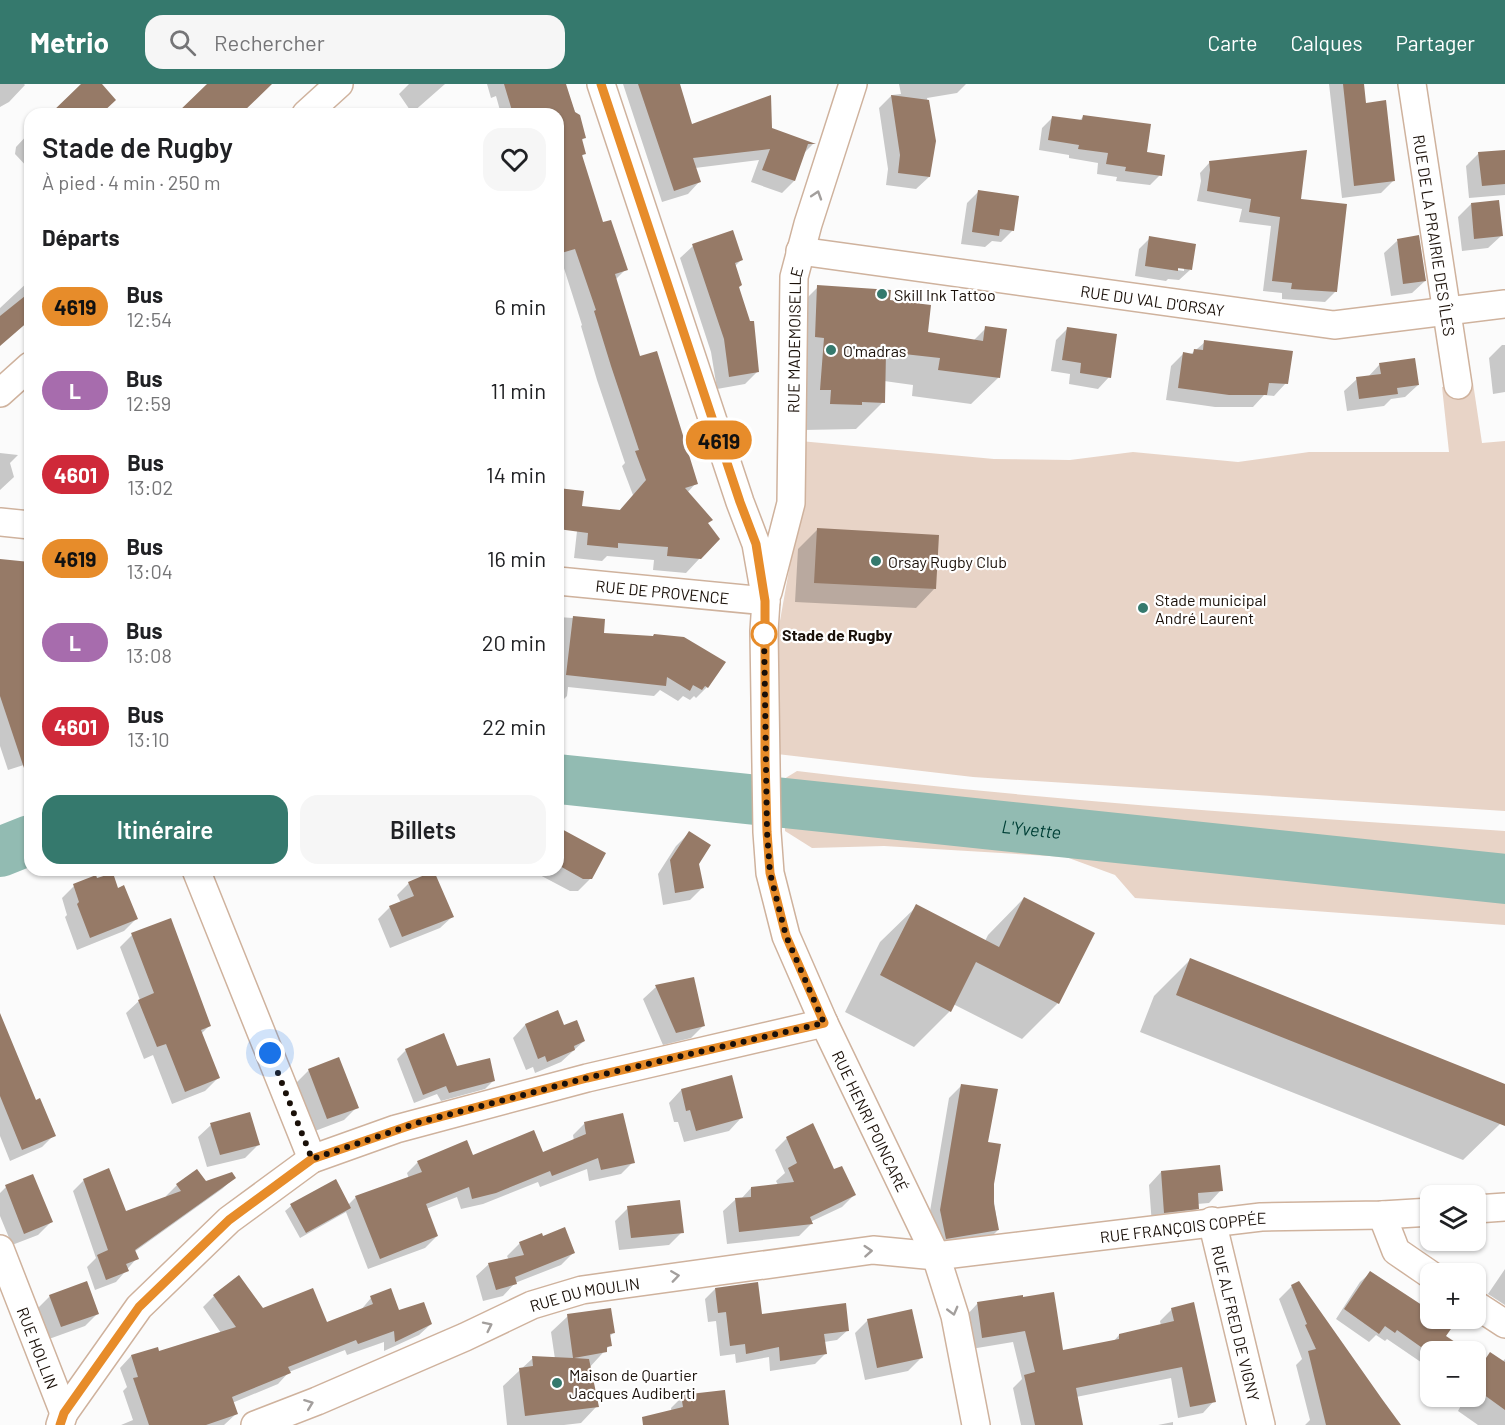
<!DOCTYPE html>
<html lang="fr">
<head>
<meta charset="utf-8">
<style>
	:root { --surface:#fff; --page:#f6f6f6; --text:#202124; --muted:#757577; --accent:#35796d }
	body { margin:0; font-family:Barlow,sans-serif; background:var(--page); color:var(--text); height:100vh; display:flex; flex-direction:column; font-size:22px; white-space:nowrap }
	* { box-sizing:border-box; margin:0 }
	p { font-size:20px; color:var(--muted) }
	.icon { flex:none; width:33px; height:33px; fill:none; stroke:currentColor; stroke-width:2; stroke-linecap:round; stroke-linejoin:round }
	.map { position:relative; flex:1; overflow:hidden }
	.panel { position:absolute; left:24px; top:24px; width:540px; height:768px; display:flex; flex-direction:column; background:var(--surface); border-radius:18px; box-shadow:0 2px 4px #0004 }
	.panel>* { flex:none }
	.badge { padding:0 12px; border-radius:20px; font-size:21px; line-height:39px }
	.tools { position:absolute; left:1420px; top:1101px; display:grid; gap:12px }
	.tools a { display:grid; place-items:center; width:66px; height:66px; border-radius:12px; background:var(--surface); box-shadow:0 2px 4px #0004; font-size:30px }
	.you { position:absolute; width:30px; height:30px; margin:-15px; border:4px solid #fff; border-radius:50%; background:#1a73e8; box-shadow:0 0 0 9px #1a73e833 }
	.map>.badge { position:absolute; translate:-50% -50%; box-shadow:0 0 0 3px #fff }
	h2 { padding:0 18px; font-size:22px; line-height:54px }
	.round { display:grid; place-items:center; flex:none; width:63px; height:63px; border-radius:18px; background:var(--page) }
	.overview { display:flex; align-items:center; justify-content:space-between; height:102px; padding:0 18px }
	h1 { font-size:28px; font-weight:600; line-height:45px }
	.button { display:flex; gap:12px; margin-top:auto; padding:12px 18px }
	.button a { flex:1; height:69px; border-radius:18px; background:var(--accent); color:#fff; font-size:24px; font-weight:600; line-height:69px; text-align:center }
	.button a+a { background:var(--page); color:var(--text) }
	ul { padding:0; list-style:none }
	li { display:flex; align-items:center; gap:18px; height:84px; padding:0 18px }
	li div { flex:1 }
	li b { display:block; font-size:22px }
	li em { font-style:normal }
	li .badge { min-width:66px; font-weight:700; text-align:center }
	header { display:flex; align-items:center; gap:36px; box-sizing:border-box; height:84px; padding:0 30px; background:var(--accent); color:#fff }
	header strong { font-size:28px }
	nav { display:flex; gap:33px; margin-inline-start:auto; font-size:21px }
	.search { width:420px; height:54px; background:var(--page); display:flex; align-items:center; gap:15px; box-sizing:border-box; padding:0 21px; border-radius:18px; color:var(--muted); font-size:22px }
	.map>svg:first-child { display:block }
</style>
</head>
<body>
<header>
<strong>Metrio</strong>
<div class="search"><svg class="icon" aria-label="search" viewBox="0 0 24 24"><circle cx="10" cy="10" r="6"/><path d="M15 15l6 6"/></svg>Rechercher</div>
<nav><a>Carte</a><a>Calques</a><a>Partager</a></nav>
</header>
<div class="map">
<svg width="1505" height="1341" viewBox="0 0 1505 1341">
	<rect width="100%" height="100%" fill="#fbfbfb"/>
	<path fill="#e8d4c7" d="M1473 299 1482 359 1505 357V727L973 693 777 670 778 548 795 452 800 357 994 375 1070 376 1133 368 1238 378 1309 368H1449L1442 303Z
		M797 687C1032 715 1268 732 1505 747V841L1135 814 1115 791 1066 773 884 762 812 764 785 747 784 695Z"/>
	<path fill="#0003" fill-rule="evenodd" d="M0 0H24L25 1 9 18 0 23Z
		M409 0H445L412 29 399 10Z
		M487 0H564L585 53 581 57 585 69 581 73 602 140 626 185 615 196 639 274 696 399 687 409 707 439 700 474 686 489 653 486 654 476 607 472 602 477 574 474 578 438 618 428 633 411 622 382 625 379 597 296 581 242 582 241 562 178 558 179V30H501L496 12 491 14Z
		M623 0H679L691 42 770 45 813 60 803 70 794 97 782 109 751 98 759 76 695 84 700 97 688 110 662 118Z
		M899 0H966L957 9 927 14 934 57 929 93 916 105 886 101 888 85 879 24 892 11 901 10Z
		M1329 0H1362L1365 20 1394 96 1381 109 1342 114Z
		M1084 32 1145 69 1160 91 1150 101 1116 97 1117 93 1097 90 1098 79 1069 74V71L1039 66 1042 44 1053 33 1079 37Z
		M30 48V86L15 70 16 63Z
		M1505 67V111L1469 114 1466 82 1479 69Z
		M1210 78 1300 116 1335 208 1325 218 1282 215V209L1263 207 1271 142 1239 138 1242 125 1197 117 1201 97 1200 89Z
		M979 107 1013 146 1001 158 992 157 985 163 961 160 967 119Z
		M1471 120 1501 152 1488 164 1462 167 1458 133Z
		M1150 154 1190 186 1179 196 1168 195 1166 197 1135 192 1139 165ZM1184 184V187L1171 185Z
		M1397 157 1425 197 1412 209 1391 212 1384 169Z
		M693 162 741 176 735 182 737 203 758 287 745 300 717 305 711 268 680 174Z
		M30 196V232L0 260V224Z
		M818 203 888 217 926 249 973 257 986 244 998 294 971 320 912 312 913 301 884 297 883 318 856 345 804 346 791 230Z
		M1067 245 1109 293 1098 305 1069 300 1070 290 1051 287 1056 256Z
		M1205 258 1286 299 1274 312 1264 311 1253 323H1215L1166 316 1171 282 1183 270 1190 271Z
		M1502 261H1505V308L1493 310 1489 274Z
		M1380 280 1418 301 1405 313 1391 315 1384 322 1347 327 1344 307 1357 295 1367 294Z
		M0 369 18 371 10 379 14 393 0 406Z
		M817 446 935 504 916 524 795 518 798 465Z
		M0 477 30 480V679L8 686 0 662Z
		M558 533 603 536 602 550 707 603 696 614 694 612 690 616 683 612 678 617 660 606 654 612 568 603 567 612 558 621Z
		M689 749 702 804 690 816 663 821 658 790 676 762Z
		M558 753 591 794 578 807H570L536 789 537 786H558Z
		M290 786H300L291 790Z
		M409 799 452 833 440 844 390 864 378 835 390 823 401 819 397 811Z
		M74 802 118 806 136 835 124 847 77 866 65 833 67 831 62 814Z
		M1024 814 1058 919 1022 955 953 920 950 927 914 963 845 928 880 858 917 822 985 857 988 851Z
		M132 851 210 941 201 950 218 994 205 1007 172 1020 153 971 144 975 126 929 140 916 120 863Z
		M1190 876 1505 1002V1026L1500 1040 1463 1076 1140 948 1154 912Z
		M692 895 704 941 691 954 663 961 643 915 656 903Z
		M557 928 563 942 584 957 561 978 535 989 533 983 526 986 513 954 525 941Z
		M0 955 54 1051 42 1063 10 1077 0 1052Z
		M406 966 456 984 494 996 485 1005 441 1017 437 1010 414 1019 397 975Z
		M309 986 357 1023 344 1036 315 1047 296 999Z
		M962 1001 986 1059 998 1146 985 1159 934 1167 928 1139 949 1014Z
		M681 1006 741 1034 729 1047 684 1058 678 1038H674L669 1019Z
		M584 1040 633 1078 621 1090 589 1097 587 1085 540 1103 538 1098 483 1120 461 1125 457 1113 426 1125 437 1152 425 1164 368 1185 346 1128 300 1154 285 1127 291 1122 336 1097 348 1121 356 1113 409 1095 407 1089 418 1078 472 1073 542 1070 574 1057 573 1051Z
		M211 1041 258 1061 245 1074 207 1083 198 1053Z
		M787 1054 834 1087 854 1111 842 1123 810 1138 811 1140 799 1152 727 1160 723 1127 736 1115H741L751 1104 778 1101 776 1097 785 1089 775 1066Z
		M1161 1088 1221 1106 1209 1119 1197 1120 1198 1124 1185 1137 1152 1141 1149 1101Z
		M234 1094 222 1105 134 1168 137 1174 116 1198 95 1206 87 1183 96 1174 73 1107 84 1096 126 1129 167 1114 166 1112 177 1101 205 1099Z
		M6 1103 51 1138 38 1151 12 1161 0 1132V1109Z
		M628 1124 682 1148 669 1161 619 1166 615 1137Z
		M542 1154 573 1169 561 1181 515 1199 503 1212 483 1217 476 1192 489 1180 509 1176 507 1172 520 1159Z
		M1505 1185V1221L1488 1210Z
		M1370 1189 1431 1229V1285L1387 1255 1385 1257 1376 1251 1369 1258 1336 1235 1360 1198Z
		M1292 1202 1363 1341H1305L1310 1336 1296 1281 1302 1275 1279 1215Z
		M715 1205 760 1231 848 1246 837 1256 824 1258 825 1270 815 1280 770 1287 769 1273 736 1279 735 1270 720 1272 716 1237 708 1238 705 1215Z
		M50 1212 98 1229 85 1242 49 1255 37 1225Z
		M214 1212 262 1226 326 1239 360 1227 371 1214 398 1228 431 1240 419 1251 384 1267V1258L347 1271 345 1266 289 1288 278 1300 232 1319 237 1329 224 1341H121L133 1336 123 1307 127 1303 120 1284 131 1272 157 1264 158 1269 221 1249 203 1223Z
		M977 1220 1062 1267 1113 1258 1119 1251 1161 1242 1160 1237 1172 1225 1214 1317 1203 1329 1178 1334 1171 1294 1076 1313 1059 1341H1021L1013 1304 1022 1295 1013 1258 971 1265 966 1232Z
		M568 1232 613 1249 609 1253 610 1261 589 1284 597 1322 581 1339 564 1341H507L503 1302 533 1274 555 1275 551 1248Z
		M868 1236 921 1274 908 1287 865 1296 855 1249Z
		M1490 1270 1502 1278 1505 1275V1341H1478L1458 1327 1466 1312H1476V1273L1483 1278Z
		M682 1313 728 1341H673L671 1324Z
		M1173 1338V1341H1158Z"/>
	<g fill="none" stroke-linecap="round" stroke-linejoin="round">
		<g stroke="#92bbb2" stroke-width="50">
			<path id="s1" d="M558 695 1505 795"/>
			<path d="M0 768 30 756"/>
		</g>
	</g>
	<path fill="#967a67" d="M81 0H102L116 16 101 30H50Z
		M207 0H272L241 30H176Z
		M504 0H566L575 28 580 31 586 54 582 55 586 70 582 71 603 138 611 136 628 186 615 190 640 272 657 267 698 400 685 404 713 436 708 439 720 455 701 475 667 472 668 463 618 459V464L587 461 588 449 558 445V404L584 407 582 422 620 426 646 396 635 367 639 366 611 282 594 227 596 226 575 165 558 170V30H513Z
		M638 0H680L692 40 771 11 772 44 816 60H808L795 97 762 86 770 65 693 74 701 98 674 107Z
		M1343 0H1364L1366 19 1386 16 1395 97 1354 102Z
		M891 11 929 16 936 57 930 93 898 89 900 71Z
		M1083 31 1151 40 1147 68 1165 71 1162 92 1125 87 1126 83 1106 80 1108 69 1078 65 1079 61 1048 56 1052 32 1082 36Z
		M1307 66 1301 115 1347 120 1337 208 1291 205 1292 199 1272 197 1280 133 1249 128 1251 115 1207 107 1210 86 1209 77Z
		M1505 66V100L1482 102 1478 68Z
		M978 106 1019 112 1014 147 1000 145 999 152 972 148Z
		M1499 116 1503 152 1474 155 1471 119Z
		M733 146 743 176 735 179 742 201 739 203 750 237H754L759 288 729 293 724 255 692 160Z
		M1419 151 1426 197 1403 200 1397 155Z
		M1149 152 1196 160 1192 186 1178 184V187L1145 182Z
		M817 201 891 206 890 216 931 221 928 248 983 257 985 242 1007 245 1000 294 938 286 940 274 886 268 885 319 862 318V321L830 320 831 306H820L824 254 815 253Z
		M30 208V236L0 262V232Z
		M1067 243 1117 250 1111 294 1080 289 1081 279 1062 276Z
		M1204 256 1293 267 1288 300 1269 299 1267 311H1229L1178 304 1183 268 1193 270 1194 265 1203 266Z
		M1415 274 1419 301 1397 304 1398 310 1359 315 1356 293 1381 290 1379 279Z
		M817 444 939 451 936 505 814 499Z
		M0 475 30 478V689L26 690 0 612Z
		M573 532 605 535 604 549 653 552 654 550 684 553 726 578 708 604 705 602 702 606 693 601 690 607 667 593 666 602 566 591Z
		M558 743 606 769 592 795H583L558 781Z
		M689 747 711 761 699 780 704 804 675 809 670 776Z
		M434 787 454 833 402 853 389 822 414 812 408 798Z
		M113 789 118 804 124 801 138 835 90 854 77 820 79 818 73 800 96 791 97 794Z
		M1024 813 1095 849 1059 920 976 878 951 928 880 891 916 820 999 863Z
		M171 834 211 942 201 946 220 994 185 1008 166 960 157 963 138 916 154 909 131 849Z
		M1190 874 1505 1000V1042L1176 911Z
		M694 893 705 942 676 949 655 901Z
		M558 926 564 941 577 936 585 957 574 962 575 966 547 978 545 972 538 975 525 940Z
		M0 929 36 1016 40 1014 56 1052 22 1066 0 1012Z
		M444 949 457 982 490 974 495 997 449 1009 446 1002 423 1011 405 965Z
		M339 973 359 1024 327 1035 308 985Z
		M732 991 743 1034 696 1047 690 1026 686 1027 681 1005Z
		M961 1000 998 1005 988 1058 1001 1060 994 1100V1120L999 1146 946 1155 940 1126Z
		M250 1028 260 1061 220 1071 210 1039Z
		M623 1029 635 1079 601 1086 598 1074 552 1092 550 1087 496 1109 472 1115 469 1103 426 1120 438 1152 380 1175 355 1112 422 1088 417 1077 467 1056 473 1071 534 1046 543 1068 586 1050 584 1038Z
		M813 1039 834 1085 842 1082 856 1111 810 1133 813 1140 739 1148 735 1114 751 1113V1103L794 1098 788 1084 797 1079 786 1053Z
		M1220 1081 1223 1107 1198 1109 1199 1125 1164 1129 1161 1087Z
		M109 1084 126 1127 181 1107 176 1100 197 1085 206 1097 232 1088 236 1094 135 1166 139 1175 126 1180 129 1187 106 1196 97 1171 108 1166 83 1095Z
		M33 1090 53 1138 24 1150 5 1101Z
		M336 1095 351 1124 306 1149 290 1120Z
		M680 1116 684 1149 631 1154 627 1122Z
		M565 1143 575 1169 515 1193 517 1200 496 1206 488 1179 524 1171 519 1158 542 1149 543 1152Z
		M1370 1187 1431 1227V1234H1442L1453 1242 1446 1252 1470 1268H1428L1397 1246 1395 1249 1385 1242 1379 1250 1344 1225Z
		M239 1191 263 1224 313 1204 327 1238 373 1220 370 1212 391 1204 399 1226 424 1218 432 1240 395 1258 394 1247 358 1260 356 1256 288 1283 291 1289 232 1313 238 1330 206 1341H149L133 1294 138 1293 131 1271 158 1263 159 1267 236 1243 213 1211Z
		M87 1197 99 1230 61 1243 49 1211Z
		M1299 1197 1382 1315 1401 1341H1326L1308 1267 1316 1265 1305 1241 1307 1240 1291 1201Z
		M758 1198 762 1230 846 1219 849 1247 824 1250 827 1270 780 1277 779 1263 746 1270 745 1260 730 1262 726 1228 718 1229 715 1204Z
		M1054 1208 1063 1266 1119 1255V1250L1174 1237 1171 1224 1194 1218 1216 1318 1190 1323 1182 1283 1076 1304 1083 1341H1035L1024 1291 1035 1288 1025 1247 982 1254 977 1218 1023 1211V1213Z
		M611 1224 615 1249 610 1250 612 1262 607 1263V1268L574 1274 589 1275 599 1323 525 1332 519 1284 533 1282 532 1272 573 1274 567 1230Z
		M912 1225 923 1274 877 1284 867 1235Z
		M1490 1268 1505 1278V1326L1476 1305V1272L1484 1277Z
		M725 1306 729 1341H643L642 1333 683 1323 681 1311Z"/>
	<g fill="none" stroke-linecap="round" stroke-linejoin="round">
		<g stroke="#cfb29d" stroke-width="30">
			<g id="minor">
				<path id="s2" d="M601 0 740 418 756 460 766 517 764 547 767 748 770 789 786 852 824 939 936 1172 955 1232 976 1341"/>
				<path id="s3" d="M1412 0 1458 301"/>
				<path d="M306 30 339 0"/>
				<path id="s4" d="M800 167 1334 241 1505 220"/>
				<path d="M0 309 30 282"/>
				<path d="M0 438 30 441"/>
				<path id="s5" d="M558 497 766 517"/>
				<path id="s6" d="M768 508 791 419 794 193 808 140 853 0"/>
				<path d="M196 786 312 1075"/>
				<path d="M1476 1125 1505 1123"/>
				<path d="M1382 1131 1396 1167 1431 1191"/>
				<path id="s7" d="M1212 1137 1261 1341"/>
				<path id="s8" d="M0 1165 64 1329"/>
				<path d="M1476 1221 1505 1240"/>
				<path d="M60 1341 64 1329 139 1223 229 1136 312 1075 396 1045 587 994 824 939"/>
				<path id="s9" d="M255 1341 317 1317 465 1253 532 1221 582 1206 873 1166 936 1172 1261 1133 1382 1131 1431 1128"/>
			</g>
		</g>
		<use href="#minor" stroke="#fff" stroke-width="27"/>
	</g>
	<defs><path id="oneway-chevron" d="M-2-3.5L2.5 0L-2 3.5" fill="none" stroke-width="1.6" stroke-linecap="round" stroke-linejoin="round" transform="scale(1.5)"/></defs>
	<g stroke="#a39f9d">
		<use href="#oneway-chevron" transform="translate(817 111) rotate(-72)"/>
		<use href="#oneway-chevron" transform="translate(868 1167) rotate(-4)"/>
		<use href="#oneway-chevron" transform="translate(675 1192) rotate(-8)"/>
		<use href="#oneway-chevron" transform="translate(953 1227) rotate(75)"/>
		<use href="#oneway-chevron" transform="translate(488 1242) rotate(-26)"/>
		<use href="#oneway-chevron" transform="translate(309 1320) rotate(-21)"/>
	</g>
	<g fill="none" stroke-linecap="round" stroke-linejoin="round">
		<g stroke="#fff" stroke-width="14">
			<path id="line" d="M60 1341 64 1329 139 1223 229 1136 312 1075 417 1039 587 994 824 939 786 852 770 789 767 748 765 675V517L756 460 740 418 601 0"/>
		</g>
		<use href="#line" stroke="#e78c2a" stroke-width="9"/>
		<path stroke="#1a1009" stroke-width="6" stroke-dasharray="0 10.8" d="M270 969 312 1075 417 1039 587 994 824 939 786 852 770 789 767 748 764 547V550"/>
	</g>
	<g fill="#35796d" stroke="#fff" stroke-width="2">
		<circle cx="882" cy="210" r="6"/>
		<circle cx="831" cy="266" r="6"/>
		<circle cx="876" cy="477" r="6"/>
		<circle cx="1143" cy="524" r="6"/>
		<circle cx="557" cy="1299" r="6"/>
	</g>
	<circle fill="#fff" stroke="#e78c2a" stroke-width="3" cx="764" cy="550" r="12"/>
	<g text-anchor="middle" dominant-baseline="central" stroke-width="4.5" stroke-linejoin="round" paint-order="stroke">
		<g font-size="16" fill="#1a1009" stroke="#fff">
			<text stroke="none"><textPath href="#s3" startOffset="153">RUE DE LA PRAIRIE DES ÎLES</textPath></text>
			<text stroke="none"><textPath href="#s4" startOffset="356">RUE DU VAL D'ORSAY</textPath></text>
			<text stroke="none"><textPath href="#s6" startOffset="255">RUE MADEMOISELLE</textPath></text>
			<text stroke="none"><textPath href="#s5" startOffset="105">RUE DE PROVENCE</textPath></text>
			<text stroke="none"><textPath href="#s2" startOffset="1084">RUE HENRI POINCARÉ</textPath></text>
			<text stroke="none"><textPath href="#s9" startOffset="960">RUE FRANÇOIS COPPÉE</textPath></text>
			<text stroke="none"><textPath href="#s9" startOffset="356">RUE DU MOULIN</textPath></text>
			<text stroke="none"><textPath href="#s7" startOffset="105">RUE ALFRED DE VIGNY</textPath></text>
			<text stroke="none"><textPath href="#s8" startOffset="106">RUE HOLLIN</textPath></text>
		</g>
		<g font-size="16" fill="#1a1009" stroke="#fff" text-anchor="start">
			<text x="894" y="210">Skill Ink Tattoo</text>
			<text x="843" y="266">O'madras</text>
			<text x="888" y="477">Orsay Rugby Club</text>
			<text x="1155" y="515">Stade municipal<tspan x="1155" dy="18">André Laurent</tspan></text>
			<text x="569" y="1290">Maison de Quartier<tspan x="569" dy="18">Jacques Audiberti</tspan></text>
		</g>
		<g font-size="16" font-weight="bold" fill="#1a1009" stroke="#fff" text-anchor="start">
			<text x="782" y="550">Stade de Rugby</text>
		</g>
		<g font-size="18" font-style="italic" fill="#004037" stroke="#fff">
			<text stroke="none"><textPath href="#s1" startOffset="476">L'Yvette</textPath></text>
		</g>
	</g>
</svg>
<div class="tools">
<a><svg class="icon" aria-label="layers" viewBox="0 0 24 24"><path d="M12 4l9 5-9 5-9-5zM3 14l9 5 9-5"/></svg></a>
<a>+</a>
<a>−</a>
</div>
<div class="you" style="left:270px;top:969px"></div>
<b class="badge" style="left:719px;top:356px;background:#e78c2a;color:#111">4619</b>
<section class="panel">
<div class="overview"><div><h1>Stade de Rugby</h1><p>À pied · 4 min · 250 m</p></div><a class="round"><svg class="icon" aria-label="heart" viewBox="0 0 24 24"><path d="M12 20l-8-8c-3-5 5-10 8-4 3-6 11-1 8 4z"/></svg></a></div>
<h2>Départs</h2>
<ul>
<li><span class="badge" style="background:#e78c2a;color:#111">4619</span><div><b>Bus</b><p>12:54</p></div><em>6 min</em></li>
<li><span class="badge" style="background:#a76cad;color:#fff">L</span><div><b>Bus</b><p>12:59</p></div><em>11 min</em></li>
<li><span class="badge" style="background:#cf2939;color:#fff">4601</span><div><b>Bus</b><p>13:02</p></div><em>14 min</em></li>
<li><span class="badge" style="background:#e78c2a;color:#111">4619</span><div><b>Bus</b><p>13:04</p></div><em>16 min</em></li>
<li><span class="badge" style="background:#a76cad;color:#fff">L</span><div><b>Bus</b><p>13:08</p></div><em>20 min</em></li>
<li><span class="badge" style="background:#cf2939;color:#fff">4601</span><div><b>Bus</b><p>13:10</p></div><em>22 min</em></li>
</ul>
<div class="button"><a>Itinéraire</a><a>Billets</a></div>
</section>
</div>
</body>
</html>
